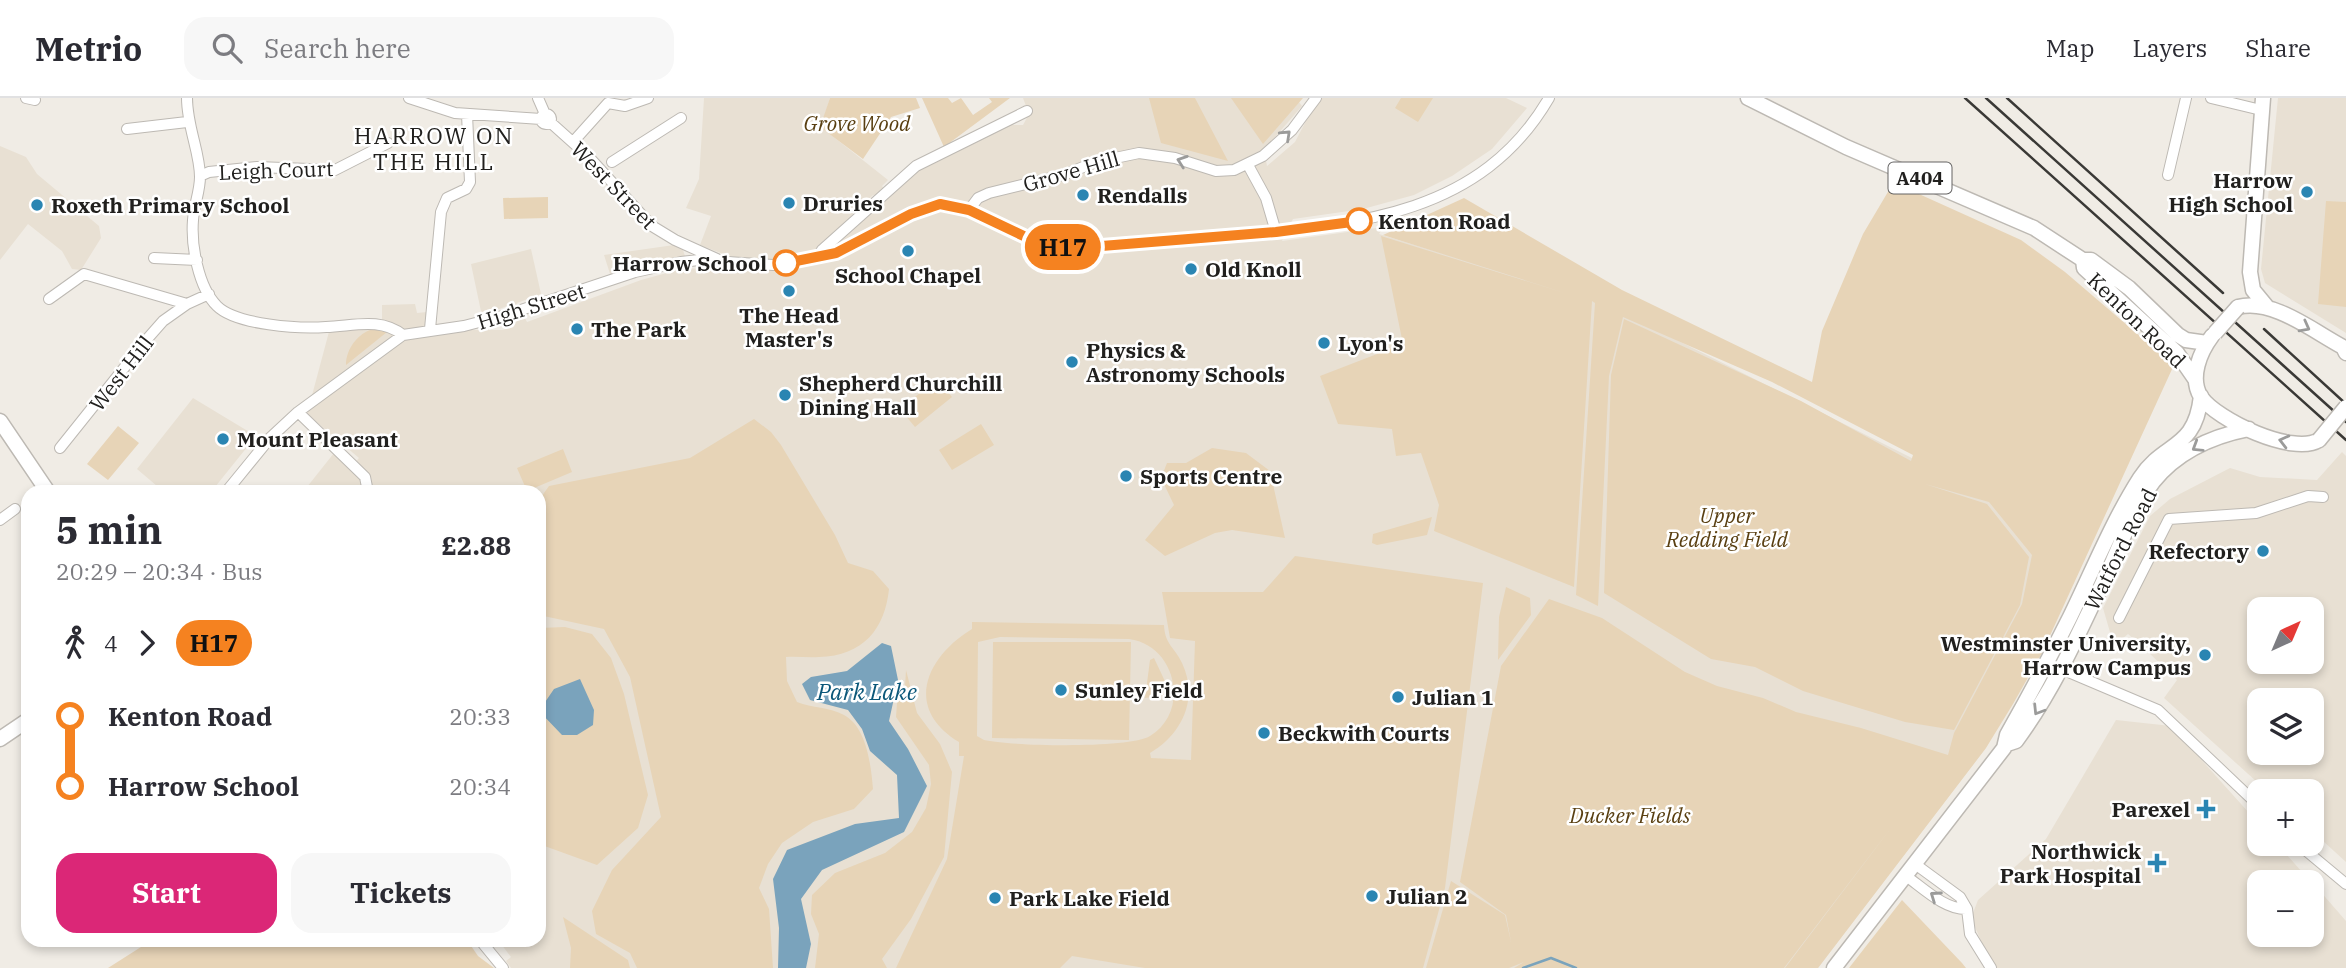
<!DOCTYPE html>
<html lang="en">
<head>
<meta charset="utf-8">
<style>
	:root { --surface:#fff; --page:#f7f7f7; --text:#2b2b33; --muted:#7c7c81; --line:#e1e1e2; --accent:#db2777 }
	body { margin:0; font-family:"IBM Plex Serif",serif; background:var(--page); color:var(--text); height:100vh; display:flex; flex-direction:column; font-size:26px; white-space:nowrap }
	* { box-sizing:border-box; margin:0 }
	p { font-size:23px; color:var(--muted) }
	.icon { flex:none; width:38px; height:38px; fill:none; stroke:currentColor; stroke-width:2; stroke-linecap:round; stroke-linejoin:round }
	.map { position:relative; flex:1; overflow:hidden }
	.details { position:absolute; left:21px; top:387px; width:525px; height:462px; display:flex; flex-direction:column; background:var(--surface); border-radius:21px; box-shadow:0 4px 10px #0003 }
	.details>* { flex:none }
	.badge { padding:0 14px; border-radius:23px; font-size:24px; line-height:46px }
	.needle { width:46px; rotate:44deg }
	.buttons { position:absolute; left:2247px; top:499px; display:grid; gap:14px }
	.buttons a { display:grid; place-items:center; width:77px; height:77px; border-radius:14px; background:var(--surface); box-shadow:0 4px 10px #0003; font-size:35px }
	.map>.badge { position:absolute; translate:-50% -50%; box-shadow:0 0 0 4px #fff }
	.legs { display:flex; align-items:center; gap:10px; height:77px; padding:0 35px; font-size:23px }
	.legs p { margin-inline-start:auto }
	.headline { display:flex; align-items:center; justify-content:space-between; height:119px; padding:0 35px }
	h1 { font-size:38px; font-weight:800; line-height:52px }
	.primary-button { display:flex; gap:14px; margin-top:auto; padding:14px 35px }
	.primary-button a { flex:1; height:80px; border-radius:21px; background:var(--accent); color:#fff; font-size:28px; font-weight:800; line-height:80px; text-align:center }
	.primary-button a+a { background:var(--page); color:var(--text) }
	ul { padding:0 35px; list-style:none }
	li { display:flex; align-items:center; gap:24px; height:70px; font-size:26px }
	li i { display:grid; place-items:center; width:10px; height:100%; margin:0 9px; background:currentColor }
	li i::after { content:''; width:18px; height:18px; margin:-9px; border:5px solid; border-radius:50%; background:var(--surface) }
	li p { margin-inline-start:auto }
	li:first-child i { background:linear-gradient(#0000 50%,currentColor 0) }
	li:last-child i { background:linear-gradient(currentColor 50%,#0000 0) }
	header { display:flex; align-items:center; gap:42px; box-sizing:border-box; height:98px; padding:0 35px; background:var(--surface); border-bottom:2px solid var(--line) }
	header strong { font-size:33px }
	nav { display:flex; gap:38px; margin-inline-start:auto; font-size:24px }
	.search { width:490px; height:63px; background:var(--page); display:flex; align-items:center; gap:18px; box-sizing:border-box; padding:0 24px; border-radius:21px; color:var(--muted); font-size:26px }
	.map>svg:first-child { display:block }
</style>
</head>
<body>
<header>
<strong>Metrio</strong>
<div class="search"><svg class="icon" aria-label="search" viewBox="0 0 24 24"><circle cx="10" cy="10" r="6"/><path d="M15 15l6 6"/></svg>Search here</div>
<nav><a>Map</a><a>Layers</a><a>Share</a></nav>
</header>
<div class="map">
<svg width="2346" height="870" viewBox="0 0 2346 870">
	<rect width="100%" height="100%" fill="#f0ece5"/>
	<path fill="#e8e0d3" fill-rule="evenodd" d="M704 0H830L821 29 888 82 882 88 884 91 876 99 873 97 849 120 864 122 918 73 1009 27H1023L1029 16 1023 0H1296L1302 8 1264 52 1267 68 1295 44 1318 0H1506L1527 10 1492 51 1452 78 1414 97 1363 111 1293 121 1282 143 1384 129 1379 136 1603 205 2085 447 2039 552 1985 651 1818 870H511L506 863 511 859 498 842H539V394H303L334 355 351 369 359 360 307 316 330 230 382 224V207L415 206 417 215 427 214 429 232H502L514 229 507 208 482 218 471 166 531 151 541 196 517 205 527 224 641 182 685 170 722 172 731 159 700 147 711 118 686 110 699 81Z
		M2278 0H2346V235L2265 185 2261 171Z
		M0 48 26 59 37 76 99 128 101 140 81 172 72 171 62 153 28 126 0 162Z
		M681 146 686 161 611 179 604 157Z
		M193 300 256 338 211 394H164L137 371Z
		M2342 354 2346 358V764L2312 733V693H2267L2164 600 2177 582 2144 550 2128 536 2114 548 2103 510 2150 418 2170 401 2230 370 2260 379 2317 382ZM2259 511H2312V564H2259ZM2259 602H2312V654H2259Z
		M2116 622 2171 628 2259 726V746H2277L2311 784H2259V836H2312V784L2346 823V870H1993L1971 820 1978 802 2046 741Z"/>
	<path fill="#e7d4b7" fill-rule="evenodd" d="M830 0H916L920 10 891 19 863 61 820 29Z
		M922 0H948L952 5 961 0 973 17 992 4 989 0H1010L944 49Z
		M1149 0H1195L1228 63 1161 45Z
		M1231 0H1303L1263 46Z
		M1401 0H1433L1418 24 1395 10Z
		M1895 82 1900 83 1899 87 2021 142 2065 174 2169 263 2173 269 2042 555 2013 606 1986 650 1818 870H1785L1894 726 1784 870H1514L1524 864 1509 870H1426L1451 783 1505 817 1511 844 1506 817 1460 784 1501 568 1549 501 1602 520 1685 574 1717 588 1763 600 1796 614 1861 630 1948 657 1954 635 2022 506 2032 457 1989 404 1925 386 1987 406 2029 459 2020 507 1954 632 1905 624 1803 593 1755 569 1711 561 1604 495 1611 277 1624 221 1801 303 1911 363 1913 357 1772 284 1623 219 1609 278 1598 508 1576 497 1595 205 1592 203 1574 489 1434 433 1439 407 1421 355 1396 358 1392 331 1338 326 1320 278 1403 246 1381 138 1568 196 1383 137 1464 100 1622 192 1812 284 1822 233 1863 136Z
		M548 99V120L504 121 503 100Z
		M2326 103 2346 104V209L2318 206Z
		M373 231 387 234 346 267C346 251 358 235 373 231Z
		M937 281 952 299 915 329 900 311Z
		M754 321 771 334 781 347 835 437 848 465 873 473 889 491C885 531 863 558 819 559 808 560 797 558 786 559L787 583 797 604C812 610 830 609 844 617 867 629 871 668 873 691L854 711 813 724 782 745 768 766 759 790 769 811 773 870H637L630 855 596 836 592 813 612 772 661 719 630 579 604 531 539 517V402L549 388 690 360Z
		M981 326 994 347 952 372 939 352Z
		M118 328 139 345 108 382 87 366Z
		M1212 350 1246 355 1270 373 1285 440 1232 432 1215 435 1165 458 1145 442 1174 407 1161 380 1167 365H1186Z
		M563 351 572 374 527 393 517 370Z
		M1432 419 1427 437 1377 447 1372 445 1373 436Z
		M1295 458 1483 485 1445 790 1423 870H1145L1072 858 1060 870H896L947 761 964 658H959V644C903 610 926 559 972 531V524L1164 527C1165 547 1174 548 1182 565 1199 601 1182 636 1150 655L1151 660 1191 662 1195 543 1170 540 1162 494H1263ZM1000 539 1129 541C1176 547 1191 613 1150 638 1130 651 1009 648 984 642L977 638 978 544Z
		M1506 489 1530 500 1531 517 1498 562 1499 519Z
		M565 529 592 536 611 560 624 596 648 697 638 730 597 767 539 746V530Z
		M993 544H1131L1129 642 992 640Z
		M1154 560 1171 596 1145 600 1150 562Z
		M906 572 917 615 940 646 952 674 944 759 911 821 882 861 887 870H815L819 836 811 816 812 797 835 775 885 755 912 734 926 710 931 686 929 667 896 619 897 605 905 589Z
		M1902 802 1962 865 1966 870H1849Z
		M563 819 628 862 630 870H570L571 850Z
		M152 842H467L478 858 494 870H108Z"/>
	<path fill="#7aa3bc" d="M882 545 891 548 898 582 889 623 908 651 927 688 904 734 822 772 801 801 811 846 806 870H778L779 830 773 781 787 752 855 726 899 720 897 677 870 653 862 631 848 612 810 602 802 586 811 579 847 573Z
		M580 581 594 612 593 627 577 637H562L539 613 554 591Z"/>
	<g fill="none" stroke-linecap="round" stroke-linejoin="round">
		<path stroke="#7aa3bc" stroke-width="2.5" d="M1523 870 1551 860 1576 870"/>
		<g stroke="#bdb9b3" stroke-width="12">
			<path id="street" d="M26 0 35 2
				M187 0C187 29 200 54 200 79 200 93 194 107 193 122 191 147 198 189 217 208 236 227 300 231 326 229 354 228 380 219 403 237
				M409 0 455 15 541 21
				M538 0 545 16
				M2211 0 2261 12
				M541 21a5 5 0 1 1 10 0a5 5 0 1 1-10 0Z
				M550 24 588 58 652 128 675 142 717 161
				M127 31 187 24
				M573 44 608 5 625 8 648 0
				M612 64 681 20
				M1248 67 1266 100 1276 134
				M2168 77 2186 0
				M200 78 209 74 257 69 335 72 388 45
				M969 112 978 100 989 95 1063 77 1096 64 1139 55 1175 60 1216 73 1234 72 1263 58 1292 32 1316 0
				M818 159 822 152 916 68 1027 13
				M154 160 197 162
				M49 201 84 176 187 206 209 196
				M430 231 441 114 447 100 466 91 470 84 467 16
				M298 314 365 379 368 394
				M60 350 148 240 163 223 187 206
				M226 394 270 340 298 314 403 237 464 228 506 217 635 174 681 164 699 162 773 167 818 159 836 154 911 116 940 106 969 112 1030 141 1054 149 1077 150C1127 149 1177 142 1226 138 1351 127 1479 120 1549 0
				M0 422 15 411
				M2119 520 2169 421 2256 415 2308 398 2323 399
				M2047 565 2158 612 2259 708
				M2298 746 2346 786
				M1915 766 1960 799 1967 811 1970 836 1991 870
				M1906 778C1923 790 1945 812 1967 811
				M480 842 503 870"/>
		</g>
		<g stroke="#bdb9b3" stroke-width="17">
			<path id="primary" d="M1748 0 1846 49 2034 130 2083 162H2091L2129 190 2178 237 2186 242 2207 245
				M2263 0 2250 174 2253 192 2267 209
				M2083 162 2084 170 2177 255 2195 281
				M2238 209C2272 200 2313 233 2343 249L2346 255
				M2212 238C2200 254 2189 280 2201 299 2217 322 2293 358 2319 342
				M0 323 48 394
				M0 641 28 622
				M2007 646 2016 643C2056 589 2083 526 2112 465 2124 438 2135 408 2153 384 2177 354 2213 338 2249 331
				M1834 870 2004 650 2007 637C2029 598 2050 559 2070 519 2093 472 2112 424 2140 380 2164 343 2195 353 2201 298"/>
		</g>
		<use href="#street" stroke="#fff" stroke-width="10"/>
		<use href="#primary" stroke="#fff" stroke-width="14"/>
		<path stroke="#3a3936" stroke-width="2.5" d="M1965 0 2346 342
			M1986 0 2346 324
			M2007 0 2223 195
			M2264 231 2346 306"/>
		<g stroke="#bdb9b3" stroke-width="17" stroke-linecap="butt">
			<path id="primary-bridge" d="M2215 235 2238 209
				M2319 342 2346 309"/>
		</g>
		<use href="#primary-bridge" stroke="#fff" stroke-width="14"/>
	</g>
	<defs><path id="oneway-chevron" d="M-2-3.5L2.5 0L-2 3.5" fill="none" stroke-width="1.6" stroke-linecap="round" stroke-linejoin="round" transform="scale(1.75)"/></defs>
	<g stroke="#9b9b9a">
		<use href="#oneway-chevron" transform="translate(1286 37) rotate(-43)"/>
		<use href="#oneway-chevron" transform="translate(1182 63) rotate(-161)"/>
		<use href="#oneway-chevron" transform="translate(2305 229) rotate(28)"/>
		<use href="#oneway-chevron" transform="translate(2284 343) rotate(-166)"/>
		<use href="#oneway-chevron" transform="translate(2197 349) rotate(148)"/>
		<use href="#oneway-chevron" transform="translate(2038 612) rotate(122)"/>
		<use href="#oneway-chevron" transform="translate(1935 798) rotate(-145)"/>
	</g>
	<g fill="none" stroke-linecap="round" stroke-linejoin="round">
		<g stroke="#fff" stroke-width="16">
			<path id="line-1" d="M786 165 836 155 911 116 940 106 969 112 1030 141 1054 149 1077 150 1276 134 1359 123"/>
		</g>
		<use href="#line-1" stroke="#f58220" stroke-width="10"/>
	</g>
	<g fill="#2a85b2" stroke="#fff" stroke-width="2.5">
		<circle cx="2307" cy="94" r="7"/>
		<circle cx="1083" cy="97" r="7"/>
		<circle cx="789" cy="105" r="7"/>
		<circle cx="37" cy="107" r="7"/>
		<circle cx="908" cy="153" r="7"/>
		<circle cx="1191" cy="171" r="7"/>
		<circle cx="789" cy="193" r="7"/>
		<circle cx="577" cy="231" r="7"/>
		<circle cx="1324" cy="245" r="7"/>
		<circle cx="1072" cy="264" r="7"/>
		<circle cx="785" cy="297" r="7"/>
		<circle cx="223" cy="341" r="7"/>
		<circle cx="1126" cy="378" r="7"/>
		<circle cx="2263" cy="453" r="7"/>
		<circle cx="2205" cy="557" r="7"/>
		<circle cx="1061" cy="592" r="7"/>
		<circle cx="1398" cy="599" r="7"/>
		<circle cx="1264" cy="635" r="7"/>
		<path d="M2202.5 700.5h7v7h7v7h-7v7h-7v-7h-7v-7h7z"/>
		<path d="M2153.5 754.5h7v7h7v7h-7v7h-7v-7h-7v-7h7z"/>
		<circle cx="1372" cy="798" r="7"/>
		<circle cx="995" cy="800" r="7"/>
	</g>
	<g fill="#fff" stroke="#f58220" stroke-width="3.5">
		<circle cx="1359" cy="123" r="12"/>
		<circle cx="786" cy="165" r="12"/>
	</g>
	<g text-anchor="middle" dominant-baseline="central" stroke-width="5" stroke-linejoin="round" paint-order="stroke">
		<rect fill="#fff" stroke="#646362" stroke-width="2" x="1888.5" y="64.5" width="63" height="31" rx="5"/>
		<g font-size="19" font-weight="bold" fill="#21201e">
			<text x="1920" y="80">A404</text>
		</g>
		<g font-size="21" font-style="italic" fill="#593f11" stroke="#fff">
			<text x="857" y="25">Grove Wood</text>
			<text x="1727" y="417">Upper<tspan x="1727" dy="24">Redding Field</tspan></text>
			<text x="1630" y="717">Ducker Fields</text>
		</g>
		<g font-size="21" fill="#21201e" stroke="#fff">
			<text transform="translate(276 72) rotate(-2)">Leigh Court</text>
			<text transform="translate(1071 73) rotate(-16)">Grove Hill</text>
			<text transform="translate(614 87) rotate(46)">West Street</text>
			<text transform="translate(531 208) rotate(-17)">High Street</text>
			<text transform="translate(2137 222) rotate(44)">Kenton Road</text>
			<text transform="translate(121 275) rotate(-52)">West Hill</text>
			<text transform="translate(2120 451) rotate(-63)">Watford Road</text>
		</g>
		<g font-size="21" font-weight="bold" fill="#21201e" stroke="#fff" text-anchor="start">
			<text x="2293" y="82" text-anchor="end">Harrow<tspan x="2293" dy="24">High School</tspan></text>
			<text x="1097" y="97">Rendalls</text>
			<text x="803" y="105">Druries</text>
			<text x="51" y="107">Roxeth Primary School</text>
			<text x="1205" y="171">Old Knoll</text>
			<text x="908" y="177" text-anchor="middle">School Chapel</text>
			<text x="789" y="217" text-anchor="middle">The Head<tspan x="789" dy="24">Master's</tspan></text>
			<text x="591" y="231">The Park</text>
			<text x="1338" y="245">Lyon's</text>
			<text x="1086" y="252">Physics &amp;<tspan x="1086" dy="24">Astronomy Schools</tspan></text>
			<text x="799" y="285">Shepherd Churchill<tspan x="799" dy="24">Dining Hall</tspan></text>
			<text x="237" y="341">Mount Pleasant</text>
			<text x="1140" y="378">Sports Centre</text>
			<text x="2249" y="453" text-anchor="end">Refectory</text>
			<text x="2191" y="545" text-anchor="end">Westminster University,<tspan x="2191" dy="24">Harrow Campus</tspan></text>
			<text x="1075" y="592">Sunley Field</text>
			<text x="1412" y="599">Julian 1</text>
			<text x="1278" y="635">Beckwith Courts</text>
			<text x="2190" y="711" text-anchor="end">Parexel</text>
			<text x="2141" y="753" text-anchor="end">Northwick<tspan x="2141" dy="24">Park Hospital</tspan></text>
			<text x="1386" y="798">Julian 2</text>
			<text x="1009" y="800">Park Lake Field</text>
		</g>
		<g font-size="21" font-weight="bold" fill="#21201e" stroke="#fff" text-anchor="start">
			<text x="1378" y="123">Kenton Road</text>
			<text x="767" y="165" text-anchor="end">Harrow School</text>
		</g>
		<g font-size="23" letter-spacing="2" fill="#21201e" stroke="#fff">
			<text x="434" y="37">HARROW ON<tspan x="434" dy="26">THE HILL</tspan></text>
		</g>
		<g font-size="23" font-style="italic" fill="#0b5779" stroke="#fff">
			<text x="867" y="593">Park Lake</text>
		</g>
	</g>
</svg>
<div class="buttons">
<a><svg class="needle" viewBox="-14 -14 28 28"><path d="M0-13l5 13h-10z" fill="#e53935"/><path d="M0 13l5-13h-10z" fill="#7c7c81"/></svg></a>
<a><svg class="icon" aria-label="layers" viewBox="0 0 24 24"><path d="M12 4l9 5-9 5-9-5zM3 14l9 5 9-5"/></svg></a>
<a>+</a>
<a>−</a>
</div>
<b class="badge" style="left:1063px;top:149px;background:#f58220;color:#111">H17</b>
<section class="details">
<div class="headline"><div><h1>5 min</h1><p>20:29 – 20:34 · Bus</p></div><b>£2.88</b></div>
<div class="legs"><svg class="icon" aria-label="walk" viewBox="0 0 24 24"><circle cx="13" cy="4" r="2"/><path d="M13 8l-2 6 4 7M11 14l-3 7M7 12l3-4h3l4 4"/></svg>4<svg class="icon" aria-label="forward" viewBox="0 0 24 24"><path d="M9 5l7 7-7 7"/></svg><b class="badge" style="background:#f58220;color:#111">H17</b></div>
<ul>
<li><i style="color:#f58220"></i><b>Kenton Road</b><p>20:33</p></li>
<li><i style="color:#f58220"></i><b>Harrow School</b><p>20:34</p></li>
</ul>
<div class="primary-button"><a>Start</a><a>Tickets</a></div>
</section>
</div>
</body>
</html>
